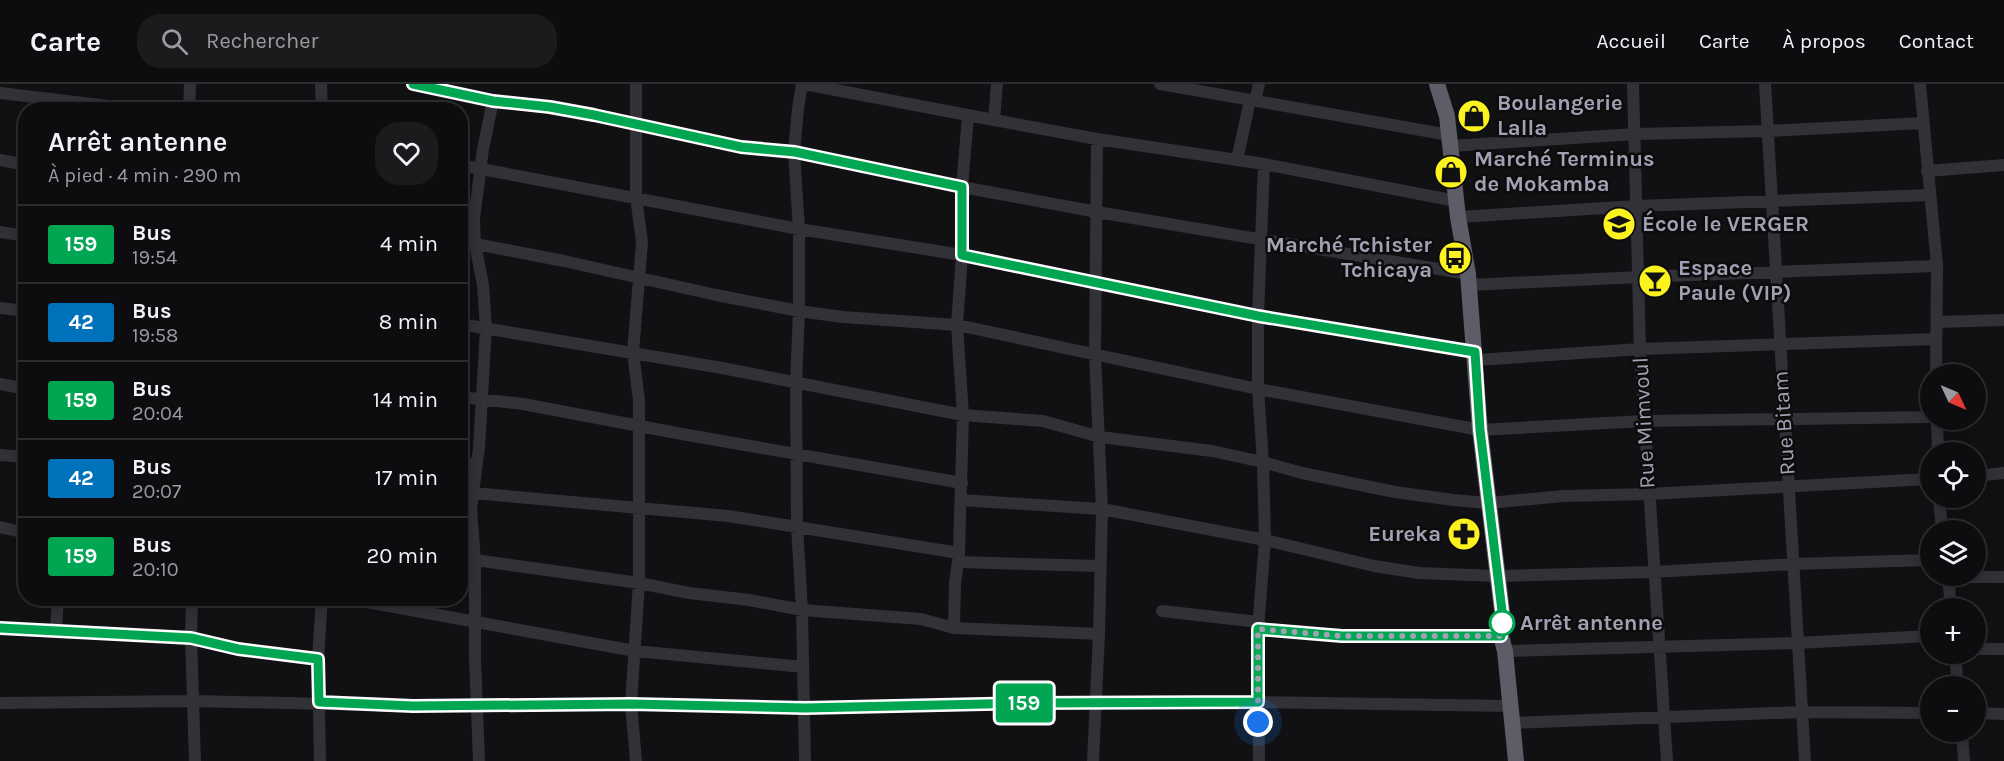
<!DOCTYPE html>
<html lang="fr">
<head>
<meta charset="utf-8">
<style>
	:root { --surface:#0d0c0e; --page:#1b1a1c; --text:#f1f3f6; --muted:#9a9b9e; --line:#2d2c2e }
	body { margin:0; font-family:Karla,sans-serif; background:var(--page); color:var(--text); height:100vh; display:flex; flex-direction:column; font-size:22px; white-space:nowrap }
	* { box-sizing:border-box; margin:0 }
	p { font-size:20px; color:var(--muted) }
	.icon { flex:none; width:33px; height:33px; fill:none; stroke:currentColor; stroke-width:2; stroke-linecap:round; stroke-linejoin:round }
	.map { position:relative; flex:1; overflow:hidden }
	.drawer { position:absolute; left:18px; top:18px; width:450px; height:504px; display:flex; flex-direction:column; background:var(--surface); border-radius:24px; box-shadow:0 3px 15px #0003,0 0 0 2px var(--line) }
	.drawer>* { flex:none }
	.badge { padding:0 12px; border-radius:4px; font-size:21px; line-height:39px }
	.needle { width:39px; rotate:134deg }
	.buttons { position:absolute; left:1920px; top:280px; display:grid; gap:12px }
	.buttons a { display:grid; place-items:center; width:66px; height:66px; border-radius:50%; background:var(--surface); box-shadow:0 3px 15px #0003,0 0 0 2px var(--line); font-size:30px }
	.you { position:absolute; width:30px; height:30px; margin:-15px; border:4px solid #fff; border-radius:50%; background:#1a73e8; box-shadow:0 0 0 9px #1a73e833 }
	.map>.badge { position:absolute; translate:-50% -50%; box-shadow:0 0 0 3px #fff }
	.round { display:grid; place-items:center; flex:none; width:63px; height:63px; border-radius:24px; background:var(--page) }
	.summary { display:flex; align-items:center; justify-content:space-between; height:102px; padding:0 30px }
	h1 { font-size:28px; font-weight:600; line-height:45px }
	ul { padding:0; list-style:none }
	li { display:flex; align-items:center; gap:18px; height:78px; padding:0 30px; border-top:2px solid var(--line) }
	li div { flex:1 }
	li b { display:block; font-size:22px }
	li em { font-style:normal }
	li .badge { min-width:66px; font-weight:700; text-align:center }
	header { display:flex; align-items:center; gap:36px; box-sizing:border-box; height:84px; padding:0 30px; background:var(--surface); border-bottom:2px solid var(--line) }
	header strong { font-size:28px }
	nav { display:flex; gap:33px; margin-inline-start:auto; font-size:21px }
	.search { width:420px; height:54px; background:var(--page); display:flex; align-items:center; gap:15px; box-sizing:border-box; padding:0 21px; border-radius:24px; color:var(--muted); font-size:22px }
	.map>svg:first-child { display:block }
</style>
</head>
<body>
<header>
<strong>Carte</strong>
<div class="search"><svg class="icon" aria-label="search" viewBox="0 0 24 24"><circle cx="10" cy="10" r="6"/><path d="M15 15l6 6"/></svg>Rechercher</div>
<nav><a>Accueil</a><a>Carte</a><a>À propos</a><a>Contact</a></nav>
</header>
<div class="map">
<svg width="2004" height="677" viewBox="0 0 2004 677">
	<rect width="100%" height="100%" fill="#111012"/>
	<g fill="none" stroke-linecap="round" stroke-linejoin="round">
		<path stroke="#323137" stroke-width="12" d="M321 0 322 26
			M413 0 493 17 550 23 594 31 695 54 741 63 794 68 962 103 1097 128 1468 190
			M802 0 798 25 794 68 799 145V227L796 299 797 442 802 526 805 677
			M804 0 994 36
			M997 0 994 36 1097 55 1095 271 1102 425 1099 550 1093 677
			M1160 0 1449 51
			M1633 0 1640 265 1667 677
			M1765 0 1805 677
			M1920 0 1937 182 1936 291
			M0 9 142 26
			M1255 17 1259 0
			M189 26 190 0
			M1097 55 1264 80 1456 117
			M1451 62 1635 50 1768 47 1923 39
			M0 76 26 81
			M1237 76 1250 16
			M460 81 799 145 962 171 1258 232 1475 268
			M1927 87 2004 81
			M1458 133 1637 122 1930 111
			M0 148 26 152
			M460 157 564 177 716 211 799 227 843 233 957 241 1258 305 1480 346 1644 337 1930 333
			M1469 201 1639 193 1937 182
			M0 224 26 227
			M1937 238 2004 236
			M460 240 722 284 963 331 1043 337 1100 353 1212 367 1263 378 1302 389 1395 408 1453 416 1488 419 1564 412 1649 410 1930 395
			M1476 276 1640 265 1936 255
			M0 300 26 305
			M460 313 523 320 682 350 962 399
			M1937 336 1938 369
			M0 371 26 373
			M460 378 476 381
			M1976 392 2004 389
			M473 409 728 432 959 469
			M1939 414 1942 447
			M961 416 1102 425 1265 456 1374 482 1419 489 1497 492 1654 488 1793 480 1930 476
			M0 443 26 449
			M475 476 639 499 689 509 749 516 802 526 921 535 954 544 1099 550
			M958 478 1100 482
			M1948 492 1951 525
			M1948 493H2004
			M192 514 191 554 195 677
			M345 514 635 567 803 583
			M1162 527 1259 538
			M0 544 191 554 238 565 318 575
			M954 544 955 500 959 469 963 331 957 241 962 171V103L968 32
			M1258 545 1342 552H1501
			M56 546 58 514
			M1976 565H2004
			M1505 567 1797 559 1930 552
			M1955 570 1958 603
			M0 619 194 617 413 622 631 620 805 624 1024 619 1258 618 1510 622
			M1976 629 2004 630
			M1512 639 1802 628 1930 629
			M1962 648 1964 677
			M320 677 318 575 322 514
			M479 677 475 574V476L471 425 479 363 486 244 483 201 475 160 474 135 483 65 493 17
			M636 677 631 620 639 499V317L633 268 642 158 636 113V0
			M1259 677 1258 545 1265 456 1263 378 1258 305V232L1264 80"/>
		<path stroke="#5d5d68" stroke-width="16" d="M1437 0 1447 32 1458 133 1468 190 1480 346 1502 527 1501 552 1505 567 1516 677"/>
	</g>
	<g fill="none" stroke-linecap="round" stroke-linejoin="round">
		<g stroke="#fff" stroke-width="14">
			<path id="line" d="M0 544 191 554 238 565 318 575 319 618 413 622 631 620 805 624 1024 619 1258 618V545L1342 552H1501L1502 527 1480 346 1475 268 1258 232 962 171V103L795 68 741 63 594 31 550 23 493 17 413 0"/>
		</g>
		<use href="#line" stroke="#00a651" stroke-width="9"/>
		<path stroke="#a1a1b4" stroke-width="6" stroke-dasharray="0 10.8" d="M1258 638V545L1342 552H1501L1502 539"/>
	</g>
	<defs>
		<g id="shop-disc" transform="scale(1.725)"><circle r="9.5" fill="#fbf21f" stroke="#0c0c0d"/><path d="M-5-2.5h2.3a2.7 3.5 0 0 1 5.4 0H5L5.5 6h-11ZM-1.5-2.5h3a1.5 2.3 0 0 0-3 0Z" fill="#111"/></g>
		<g id="school-disc" transform="scale(1.725)"><circle r="9.5" fill="#fbf21f" stroke="#0c0c0d"/><path d="M0-5L7-2L0 1L-7-2ZM-4 1L0 2.5L4 1V4Q0 6-4 4Z" fill="#111"/></g>
		<g id="bus-disc" transform="scale(1.725)"><circle r="9.5" fill="#fbf21f" stroke="#0c0c0d"/><path d="M-5-6H5V4H4V6H2V4H-2V6H-4V4H-5ZM-3.5-4V0h7V-4ZM-3.5 1.2v1.5H-2V1.2ZM2 1.2v1.5H3.5V1.2Z" fill="#111"/></g>
		<g id="bar-disc" transform="scale(1.725)"><circle r="9.5" fill="#fbf21f" stroke="#0c0c0d"/><path d="M-6-5H6L.8 .8V4.5H3.5V6h-7V4.5H-.8V.8Z" fill="#111"/></g>
		<g id="pharmacy-disc" transform="scale(1.725)"><circle r="9.5" fill="#fbf21f" stroke="#0c0c0d"/><path d="M-2-6h4v4h4v4h-4v4h-4v-4h-4v-4h4Z" fill="#111"/></g>
	</defs>
	<g fill-rule="evenodd">
		<use href="#shop-disc" x="1474" y="32"/>
		<use href="#shop-disc" x="1451" y="88"/>
		<use href="#school-disc" x="1619" y="140"/>
		<use href="#bus-disc" x="1455" y="174"/>
		<use href="#bar-disc" x="1655" y="197"/>
		<use href="#pharmacy-disc" x="1464" y="450"/>
	</g>
	<circle fill="#fff" stroke="#00a651" stroke-width="3" cx="1502" cy="539" r="12"/>
	<g text-anchor="middle" dominant-baseline="central" stroke-width="5" stroke-linejoin="round" paint-order="stroke">
		<g font-size="22" font-weight="bold" fill="#a1a1b4" stroke="#0c0c0d" text-anchor="start">
			<text x="1497" y="19">Boulangerie<tspan x="1497" dy="25">Lalla</tspan></text>
			<text x="1474" y="75">Marché Terminus<tspan x="1474" dy="25">de Mokamba</tspan></text>
			<text x="1642" y="140">École le VERGER</text>
			<text x="1432" y="161" text-anchor="end">Marché Tchister<tspan x="1432" dy="25">Tchicaya</tspan></text>
			<text x="1678" y="184">Espace<tspan x="1678" dy="25">Paule (VIP)</tspan></text>
			<text x="1441" y="450" text-anchor="end">Eureka</text>
		</g>
		<g font-size="22" fill="#a1a1b4" stroke="#0c0c0d">
			<text transform="translate(1644 339) rotate(-93)">Rue Mimvoul</text>
			<text transform="translate(1784 339) rotate(-94)">Rue Bitam</text>
		</g>
		<g font-size="22" font-weight="bold" fill="#a1a1b4" stroke="#0c0c0d" text-anchor="start">
			<text x="1520" y="539">Arrêt antenne</text>
		</g>
	</g>
</svg>
<div class="buttons">
<a><svg class="needle" viewBox="-14 -14 28 28"><path d="M0-13l5 13h-10z" fill="#e53935"/><path d="M0 13l5-13h-10z" fill="#9a9b9e"/></svg></a>
<a><svg class="icon" aria-label="locate" viewBox="0 0 24 24"><circle cx="12" cy="12" r="6"/><path d="M12 2v4M12 18v4M2 12h4M18 12h4"/></svg></a>
<a><svg class="icon" aria-label="layers" viewBox="0 0 24 24"><path d="M12 4l9 5-9 5-9-5zM3 14l9 5 9-5"/></svg></a>
<a>+</a>
<a>−</a>
</div>
<div class="you" style="left:1258px;top:638px"></div>
<b class="badge" style="left:1024px;top:619px;background:#00a651;color:#fff">159</b>
<section class="drawer">
<div class="summary"><div><h1>Arrêt antenne</h1><p>À pied · 4 min · 290 m</p></div><a class="round"><svg class="icon" aria-label="heart" viewBox="0 0 24 24"><path d="M12 20l-8-8c-3-5 5-10 8-4 3-6 11-1 8 4z"/></svg></a></div>
<ul>
<li><span class="badge" style="background:#00a651;color:#fff">159</span><div><b>Bus</b><p>19:54</p></div><em>4 min</em></li>
<li><span class="badge" style="background:#0072bc;color:#fff">42</span><div><b>Bus</b><p>19:58</p></div><em>8 min</em></li>
<li><span class="badge" style="background:#00a651;color:#fff">159</span><div><b>Bus</b><p>20:04</p></div><em>14 min</em></li>
<li><span class="badge" style="background:#0072bc;color:#fff">42</span><div><b>Bus</b><p>20:07</p></div><em>17 min</em></li>
<li><span class="badge" style="background:#00a651;color:#fff">159</span><div><b>Bus</b><p>20:10</p></div><em>20 min</em></li>
</ul>
</section>
</div>
</body>
</html>
